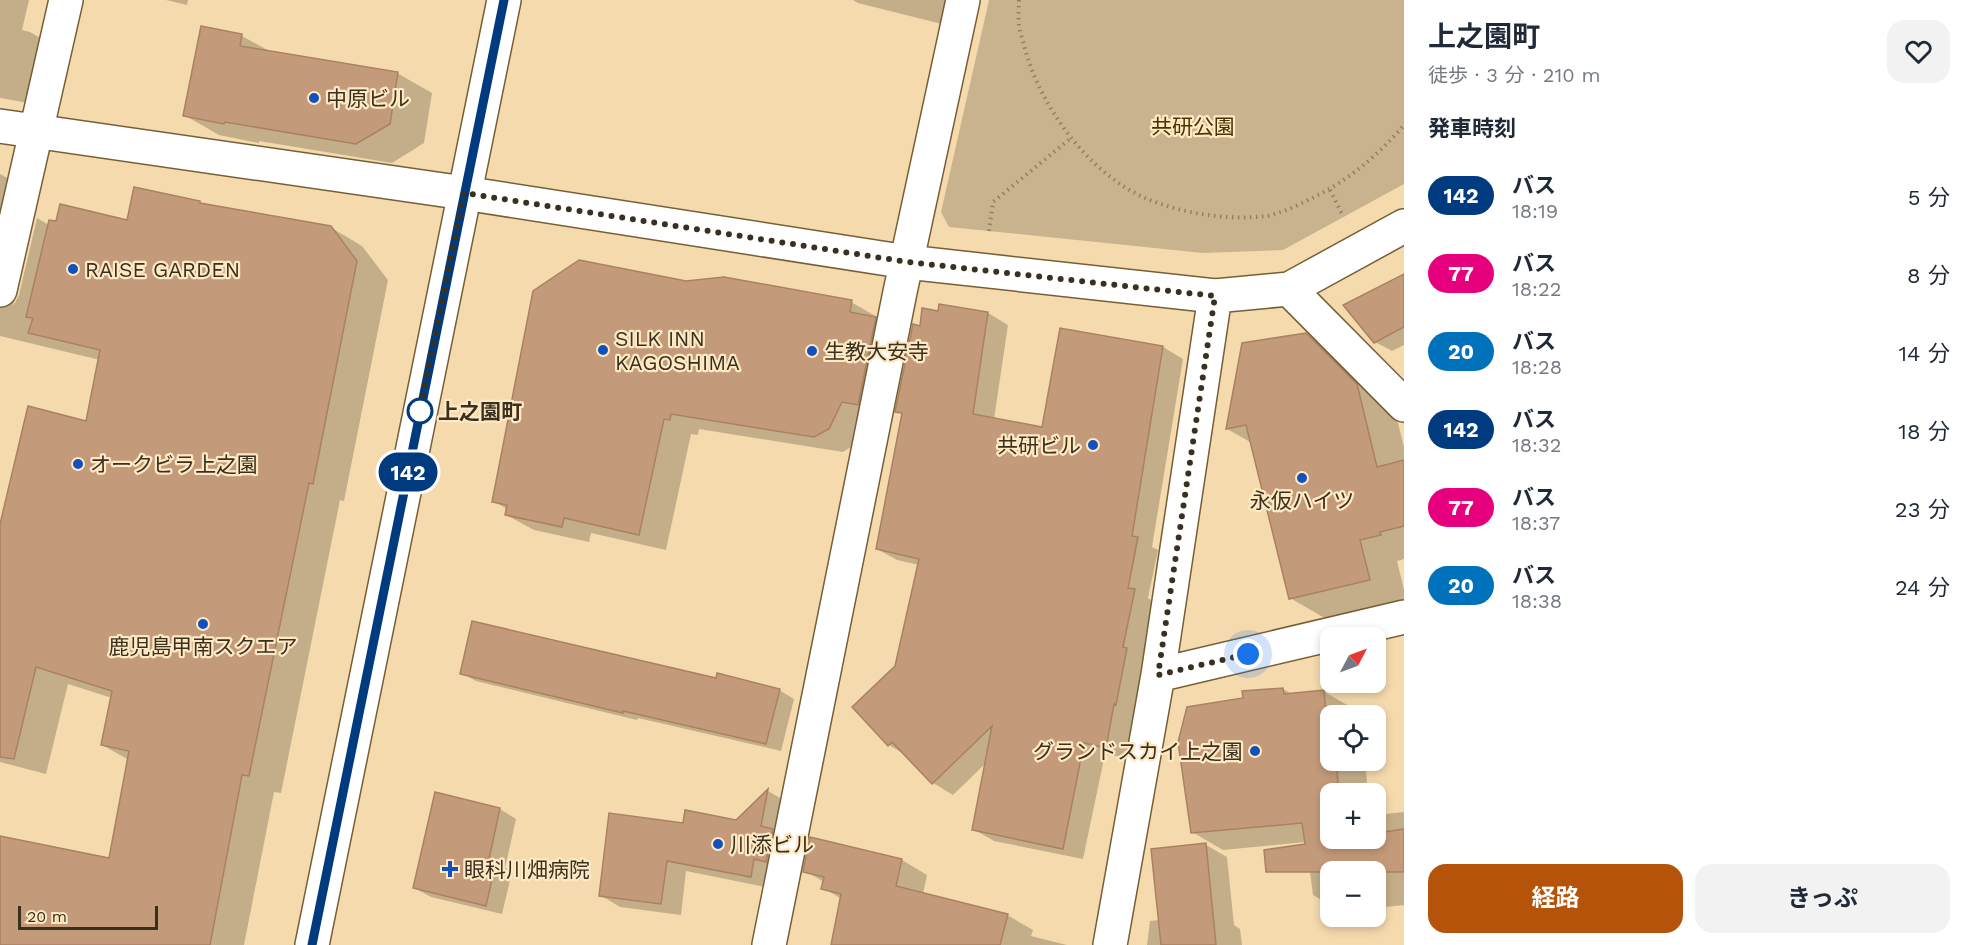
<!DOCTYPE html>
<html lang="ja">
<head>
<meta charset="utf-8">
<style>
	:root { --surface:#fff; --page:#f2f2f3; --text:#1f2937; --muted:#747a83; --accent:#b45309 }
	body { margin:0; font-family:"Work Sans","Noto Sans JP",sans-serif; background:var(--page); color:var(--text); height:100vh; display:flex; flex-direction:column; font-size:22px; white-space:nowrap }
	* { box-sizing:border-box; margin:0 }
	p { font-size:20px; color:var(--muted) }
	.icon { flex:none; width:33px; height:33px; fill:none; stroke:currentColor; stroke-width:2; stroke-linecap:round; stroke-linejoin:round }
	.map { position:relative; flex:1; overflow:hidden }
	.panel { display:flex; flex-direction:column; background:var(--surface); width:570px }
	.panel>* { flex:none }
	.badge { padding:0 12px; border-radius:20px; font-size:21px; line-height:39px }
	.needle { width:39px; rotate:49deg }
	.tools { position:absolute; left:1320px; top:627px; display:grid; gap:12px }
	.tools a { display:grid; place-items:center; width:66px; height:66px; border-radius:12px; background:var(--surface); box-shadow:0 3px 9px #0003; font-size:30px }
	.scale { position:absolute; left:18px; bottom:15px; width:140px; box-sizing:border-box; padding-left:6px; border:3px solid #3a301e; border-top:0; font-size:16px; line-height:21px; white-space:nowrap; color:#3a301e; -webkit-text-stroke:4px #fee9c4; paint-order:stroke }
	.you { position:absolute; width:30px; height:30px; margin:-15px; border:4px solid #fff; border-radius:50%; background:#1a73e8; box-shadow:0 0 0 9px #1a73e833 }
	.map>.badge { position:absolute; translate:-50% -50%; box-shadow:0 0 0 3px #fff }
	h2 { padding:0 24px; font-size:22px; line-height:54px }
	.round { display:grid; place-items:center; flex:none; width:63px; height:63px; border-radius:18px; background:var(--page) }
	.headline { display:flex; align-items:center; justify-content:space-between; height:102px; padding:0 24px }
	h1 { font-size:28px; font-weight:700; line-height:45px }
	.cta { display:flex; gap:12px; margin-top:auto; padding:12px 24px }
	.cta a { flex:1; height:69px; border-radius:18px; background:var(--accent); color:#fff; font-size:24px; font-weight:700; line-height:69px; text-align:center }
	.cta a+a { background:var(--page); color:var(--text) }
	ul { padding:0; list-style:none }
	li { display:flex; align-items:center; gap:18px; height:78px; padding:0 24px }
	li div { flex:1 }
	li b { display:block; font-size:22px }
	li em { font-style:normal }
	li .badge { min-width:66px; font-weight:700; text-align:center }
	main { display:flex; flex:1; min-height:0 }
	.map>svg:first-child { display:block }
</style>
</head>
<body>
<main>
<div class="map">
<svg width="1404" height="945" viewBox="0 0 1404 945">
	<rect width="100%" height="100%" fill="#f5daad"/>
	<path fill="#c9b38e" d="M989 0H1404V184L1283 250 1203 253 949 227 941 212Z"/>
	<path fill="#0003" d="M0 0H29L22 30 30 32 59 49 34 104 0 98Z
		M166 0H188L187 5Z
		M853 0H957L950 26 858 3Z
		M242 36 271 52 397 73 432 93 424 143 392 163 259 141V143L219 135 184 115Z
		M0 174 13 181 36 204 13 306 19 295 37 218 56 229 128 222 200 202 206 206 330 227 362 246 388 280 344 501 340 500 281 793 274 792 244 945H0V837L110 859 129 760 102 745 112 698 68 684 46 774 0 762V531L87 423 100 360 0 336Z
		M1404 275V345L1392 351 1375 342Z
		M686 283 851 302 879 318 856 444 843 452 699 429 698 435 691 434 666 550 591 533 589 542 534 530 506 515 507 509 493 501Z
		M939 312 988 313 1008 325 994 419 1044 428 1163 347 1183 359 1152 547 1158 550 1148 598 1154 602 1143 659 1147 661 1126 758 1105 754 1083 859 994 841 973 829 986 763 953 795 933 783 906 755 889 745 896 667 919 565 897 560 877 549 903 415 897 411 921 327Z
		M1306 335 1344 356 1394 407 1404 447V559L1397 561 1404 590V602L1328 620 1290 598 1252 443 1227 429Z
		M461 673 717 679 779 690 794 699 781 751 638 718 637 720 476 681Z
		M1283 689 1292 694 1323 691 1354 709 1355 716H1330V760H1365L1368 794H1330V838H1376V815L1404 812V905L1376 908V872H1330V905L1313 895 1306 842 1223 850 1192 832 1245 700Z
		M768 791 787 802 770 888 686 871 681 915 620 907 600 895 684 824 736 822Z
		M436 794 500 809 516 819 505 868 512 872 502 914 431 897 414 888Z
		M811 839 902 860 927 875 923 894 1007 915 1033 930 1031 936 1067 945H833L842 899 823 888 824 882 805 871Z
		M1206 845 1227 857 1234 925 1240 929 1242 945H1147L1150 921 1160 920Z"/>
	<path fill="#c49b7a" stroke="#a98262" stroke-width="1.5" d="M201 26 242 34 240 46 398 72 390 124 356 144 225 122 224 124 183 116Z
		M134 187 200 201V203L331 226 357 261 313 484 309 483 249 776 242 775 210 945H0V836L109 858 129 751 101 745 112 691 36 667 14 759 0 757V524L28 406 86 421 100 350 28 333 33 318 26 317 49 220 56 221 60 204 127 220Z
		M579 260 686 281 724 277 852 300 850 312 876 317 858 405 842 402 829 429 814 437 671 414 670 420 664 419 639 535 564 518 562 527 505 515 507 505 492 502 533 291Z
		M1404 274V327L1374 343 1343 305Z
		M939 304 988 312 973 414 1042 427 1060 328 1163 346 1132 536 1138 537 1128 588 1135 589 1123 647 1127 648 1116 705 1114 704 1106 748 1084 743 1063 849 972 830 992 726 932 784 892 742 888 746 852 707 895 666 919 559 876 549 902 413 895 412 913 324 920 326 922 308 938 311Z
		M1306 333 1357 384 1377 467 1404 460V526L1380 532 1381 535 1360 540 1370 580 1289 599 1246 425 1226 429 1242 343Z
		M472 621 716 678 717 673 780 689 766 744 623 711V713L460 674Z
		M1283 688 1284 694 1324 690 1330 760H1336L1339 794H1330V838H1376V833L1404 829V872H1266L1264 850 1305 844 1302 823 1191 833 1178 742 1187 707 1243 698 1242 691Z
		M768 789 761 826 773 829 766 862 754 859 751 877 667 861 661 904 599 896 609 813 683 823 685 810 736 820Z
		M435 792 500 808 489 859 496 861 486 906 413 888Z
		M810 837 902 859 896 886 1008 914 1000 945H831L841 894 821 889 824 877 803 872Z
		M1206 843 1216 945H1161L1151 849Z"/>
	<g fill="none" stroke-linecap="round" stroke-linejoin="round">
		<g stroke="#765f35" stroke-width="36">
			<path id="minor" d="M0 126 464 193 907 262 1215 296 1289 289 1404 226
				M1289 289 1404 405
				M0 290 66 0
				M1158 675 1404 617
				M312 945 504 0
				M769 945 900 292 963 0
				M1110 945 1158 675 1215 296"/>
		</g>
		<path stroke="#928061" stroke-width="4" stroke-dasharray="1.5 4.5" stroke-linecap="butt" d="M1019 0C1019 7 1018 15 1019 23 1019 30 1022 38 1024 45 1039 105 1087 172 1145 198 1180 213 1228 221 1266 216 1279 214 1292 208 1304 202 1344 184 1376 158 1404 125
			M1330 190 1342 214
			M989 231 993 202 1071 138"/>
		<use href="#minor" stroke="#fff" stroke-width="33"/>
	</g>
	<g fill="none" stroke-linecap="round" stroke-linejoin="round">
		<g stroke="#fff" stroke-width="14">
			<path id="line" d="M312 945 504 0"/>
		</g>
		<use href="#line" stroke="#003b80" stroke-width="9"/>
		<path stroke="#3a301e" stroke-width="6" stroke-dasharray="0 10.8" d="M420 411 419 414 464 193 908 262 1215 296 1158 675 1248 654"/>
	</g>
	<g fill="#1151bc" stroke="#fee9c4" stroke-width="2">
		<circle cx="314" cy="98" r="6"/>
		<circle cx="73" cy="269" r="6"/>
		<circle cx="603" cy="350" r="6"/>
		<circle cx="812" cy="351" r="6"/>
		<circle cx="1093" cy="445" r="6"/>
		<circle cx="78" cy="464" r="6"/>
		<circle cx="1302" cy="478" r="6"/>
		<circle cx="203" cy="624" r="6"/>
		<circle cx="1255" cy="751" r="6"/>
		<circle cx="718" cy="844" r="6"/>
		<path d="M447 860h6v6h6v6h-6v6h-6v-6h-6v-6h6z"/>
	</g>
	<circle fill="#fff" stroke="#003b80" stroke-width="3" cx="420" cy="411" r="12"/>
	<g text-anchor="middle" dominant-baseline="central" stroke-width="4.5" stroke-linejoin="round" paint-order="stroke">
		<g font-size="21" fill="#3a301e" stroke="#fee9c4" text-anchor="start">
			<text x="326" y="98">中原ビル</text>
			<text x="85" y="269">RAISE GARDEN</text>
			<text x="615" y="338">SILK INN<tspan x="615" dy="24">KAGOSHIMA</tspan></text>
			<text x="824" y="351">生教大安寺</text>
			<text x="1081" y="445" text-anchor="end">共研ビル</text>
			<text x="90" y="464">オークビラ上之園</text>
			<text x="1302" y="500" text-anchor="middle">永仮ハイツ</text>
			<text x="203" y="646" text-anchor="middle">鹿児島甲南スクエア</text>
			<text x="1243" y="751" text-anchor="end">グランドスカイ上之園</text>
			<text x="730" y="844">川添ビル</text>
			<text x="464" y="869">眼科川畑病院</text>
		</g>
		<g font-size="21" fill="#4b3300" stroke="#fee9c4">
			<text x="1193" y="126">共研公園</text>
		</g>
		<g font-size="21" font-weight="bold" fill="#3a301e" stroke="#fee9c4" text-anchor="start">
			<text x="438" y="411">上之園町</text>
		</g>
	</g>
</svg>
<div class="tools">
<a><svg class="needle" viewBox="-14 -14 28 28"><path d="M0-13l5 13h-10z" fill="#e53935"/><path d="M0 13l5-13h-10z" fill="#747a83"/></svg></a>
<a><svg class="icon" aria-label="locate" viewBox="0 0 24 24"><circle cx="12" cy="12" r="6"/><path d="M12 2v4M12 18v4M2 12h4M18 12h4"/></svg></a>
<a>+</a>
<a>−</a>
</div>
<div class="scale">20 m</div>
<div class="you" style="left:1248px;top:654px"></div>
<b class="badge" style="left:408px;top:472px;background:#003b80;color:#fff">142</b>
</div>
<section class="panel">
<div class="headline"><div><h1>上之園町</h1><p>徒歩 · 3 分 · 210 m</p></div><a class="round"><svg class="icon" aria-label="heart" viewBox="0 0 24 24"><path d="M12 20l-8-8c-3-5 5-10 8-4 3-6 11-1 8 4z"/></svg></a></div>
<h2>発車時刻</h2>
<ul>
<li><span class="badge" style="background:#003b80;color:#fff">142</span><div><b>バス</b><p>18:19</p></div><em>5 分</em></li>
<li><span class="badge" style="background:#e6007e;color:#fff">77</span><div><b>バス</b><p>18:22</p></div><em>8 分</em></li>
<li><span class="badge" style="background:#0072bc;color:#fff">20</span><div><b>バス</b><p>18:28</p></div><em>14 分</em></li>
<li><span class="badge" style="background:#003b80;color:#fff">142</span><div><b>バス</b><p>18:32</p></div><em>18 分</em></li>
<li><span class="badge" style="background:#e6007e;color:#fff">77</span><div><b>バス</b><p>18:37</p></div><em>23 分</em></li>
<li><span class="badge" style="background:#0072bc;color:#fff">20</span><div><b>バス</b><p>18:38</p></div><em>24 分</em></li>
</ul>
<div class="cta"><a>経路</a><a>きっぷ</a></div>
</section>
</main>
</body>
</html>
